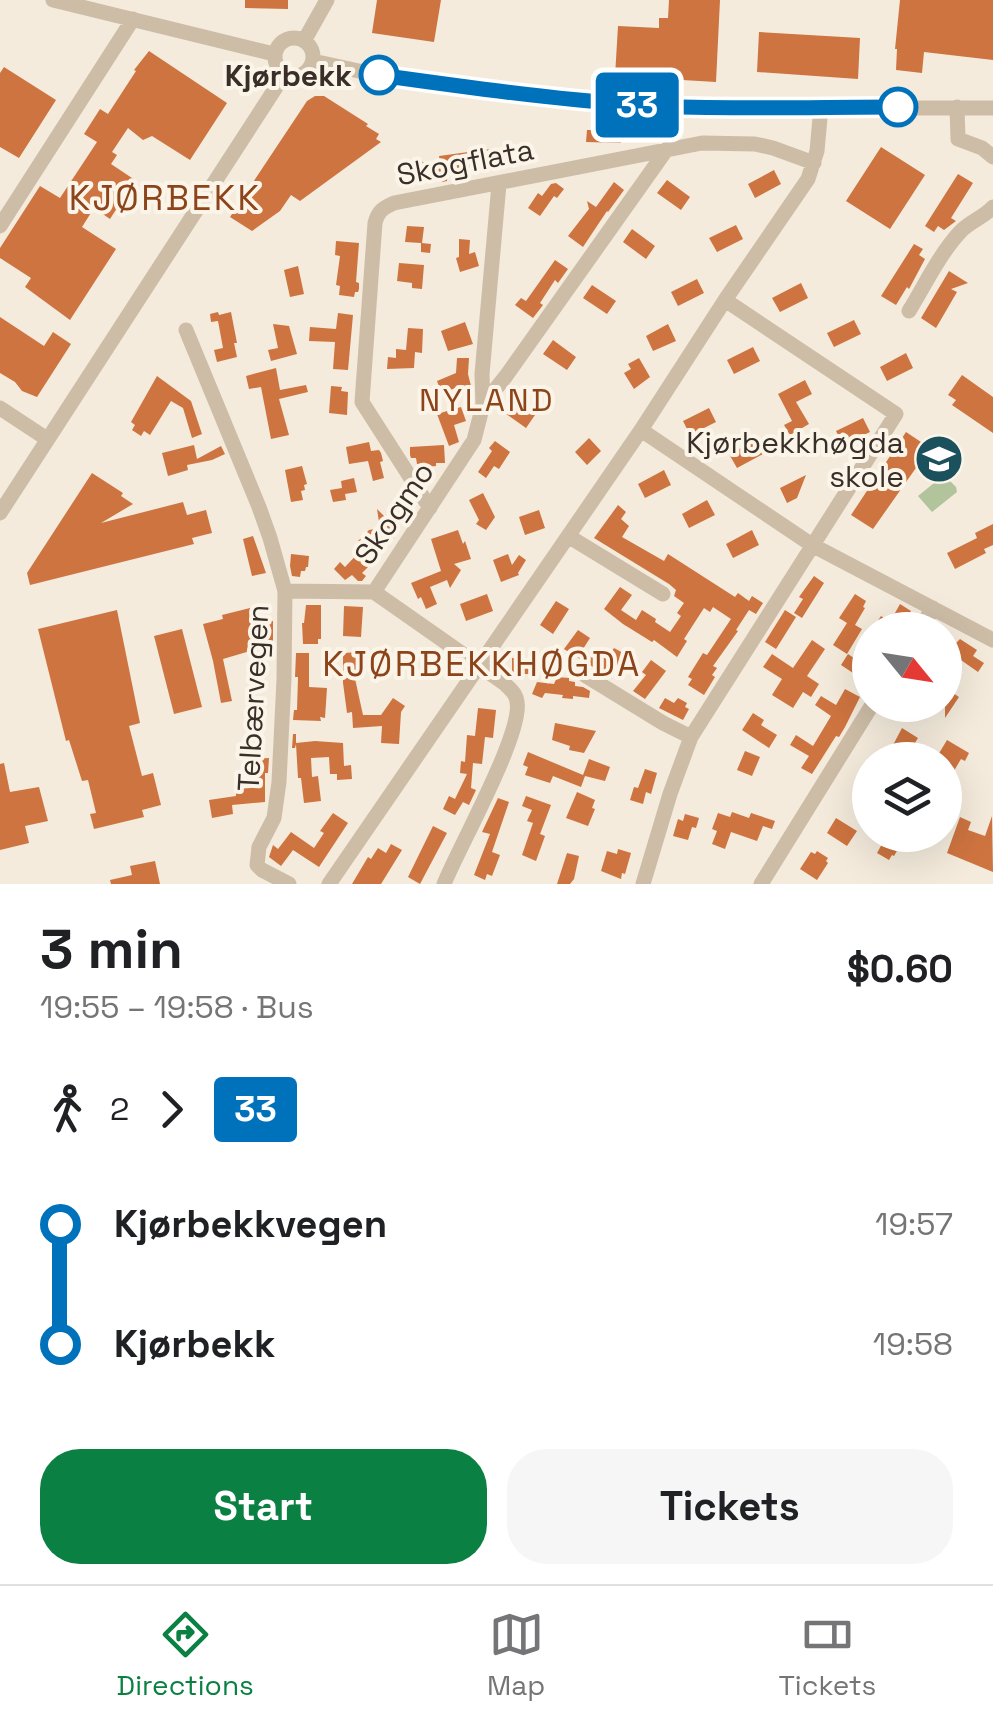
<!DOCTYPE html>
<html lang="en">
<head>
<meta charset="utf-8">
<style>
	:root { --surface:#fff; --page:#f6f6f6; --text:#202124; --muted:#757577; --line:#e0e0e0; --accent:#0b8043 }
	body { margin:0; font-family:"Space Grotesk",sans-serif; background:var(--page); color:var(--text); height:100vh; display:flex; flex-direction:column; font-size:38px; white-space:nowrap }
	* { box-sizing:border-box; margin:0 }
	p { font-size:32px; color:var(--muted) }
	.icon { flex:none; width:55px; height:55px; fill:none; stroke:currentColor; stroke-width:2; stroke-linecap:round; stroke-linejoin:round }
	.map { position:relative; height:884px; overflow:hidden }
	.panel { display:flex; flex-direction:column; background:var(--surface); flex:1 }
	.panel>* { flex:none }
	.badge { padding:0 20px; border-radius:8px; font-size:35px; line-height:65px }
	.needle { width:65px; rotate:120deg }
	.buttons { position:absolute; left:852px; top:612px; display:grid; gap:20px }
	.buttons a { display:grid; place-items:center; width:110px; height:110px; border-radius:50%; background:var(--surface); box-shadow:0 10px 40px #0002; font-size:50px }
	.map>.badge { position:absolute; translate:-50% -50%; box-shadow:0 0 0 5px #fff }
	.legs { display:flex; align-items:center; gap:15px; height:110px; padding:0 40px; font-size:32px }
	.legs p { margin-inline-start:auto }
	.summary { display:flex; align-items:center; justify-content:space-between; height:170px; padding:0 40px }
	h1 { font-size:55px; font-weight:600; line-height:75px }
	.cta { display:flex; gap:20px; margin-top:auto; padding:20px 40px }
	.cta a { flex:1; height:115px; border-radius:40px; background:var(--accent); color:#fff; font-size:40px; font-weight:600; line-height:115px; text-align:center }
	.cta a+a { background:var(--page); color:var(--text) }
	ul { padding:0 40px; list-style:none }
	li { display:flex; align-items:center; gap:35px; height:120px; font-size:38px }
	li i { display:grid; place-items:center; width:15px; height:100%; margin:0 12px; background:currentColor }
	li i::after { content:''; width:25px; height:25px; margin:-12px; border:8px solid; border-radius:50%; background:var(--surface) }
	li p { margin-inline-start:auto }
	li:first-child i { background:linear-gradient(#0000 50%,currentColor 0) }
	li:last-child i { background:linear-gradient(currentColor 50%,#0000 0) }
	.dock { display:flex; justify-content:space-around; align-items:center; height:140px; border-top:2px solid var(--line); background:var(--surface); font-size:28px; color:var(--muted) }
	.dock a { display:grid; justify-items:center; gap:5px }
	.dock .active { color:var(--accent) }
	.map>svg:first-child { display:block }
</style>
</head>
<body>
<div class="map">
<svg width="993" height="884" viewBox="0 0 993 884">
	<rect width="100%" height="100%" fill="#f4ebdc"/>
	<path fill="#b1c49b" d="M944 475 956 487 957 492 932 512 918 496Z"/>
	<path fill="#ce7440" d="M245 0H288V9L245 8Z
		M377 0H441L434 42 372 33Z
		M669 0H720L716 82 615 76 618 26 659 28V18H668Z
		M900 0H993V60L924 52 922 73 896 70 897 49H895Z
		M759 32 860 38 858 79 757 72Z
		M149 51 227 103 190 160 152 136 143 140 128 128 112 152 117 155 111 164 135 180 110 219 94 208 82 227 116 249 70 320 25 287 31 278 0 258V248L40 186 60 198 97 142 84 134 100 109 108 114 136 71 134 70Z
		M4 67 56 100 19 158 0 147V73Z
		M315 96H324L368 124 366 126 379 134 376 139 381 142 300 201 291 195 280 211 252 231 230 217 307 101Z
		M648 126 649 139 621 140V143L586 142 587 130H620V127Z
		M881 147 925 175 890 229 846 201Z
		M498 148 499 152 512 150 514 163 469 169 470 176 458 177V175L452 176 448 163 447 181 442 182 441 177 414 179 412 162H440L439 156Z
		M774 170 781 184 755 198 748 184Z
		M958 174 973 183 951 218 956 221 944 230 938 226 934 232 925 226Z
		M667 180 690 197 681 210 657 193Z
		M614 182 624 190 608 212 607 211 583 247 568 236 589 209 587 201 596 207Z
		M556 183 564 189 557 198 554 196 540 216 528 208 538 193 542 196 551 184Z
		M736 225 743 239 717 252 709 238Z
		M407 226 424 227 422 243 431 244 430 253 421 252V243L405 242Z
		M632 229 655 246 646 259 623 242Z
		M459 239 470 240 469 254 475 252 479 266 460 272 456 258 459 257Z
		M336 241 359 243 356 282 359 283V289L358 292H355L354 297 339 295 340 286 336 285 340 256 335 255Z
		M914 244 923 249 919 255 925 259 909 289 907 287 896 305 881 296Z
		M555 260 568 269 558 283 555 280 540 303 543 305 533 318 515 305 521 298 526 301Z
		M399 263 424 265 422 289 412 288V283L397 281Z
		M298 266 304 294 290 297 284 270Z
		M949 271 968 283 951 289 957 292 936 328 921 318Z
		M697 279 704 293 678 306 671 292Z
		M801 283 808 298 780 312 772 298Z
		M592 285 616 301 607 314 583 298Z
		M218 312 219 315 231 312 237 343H234L237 357 217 362 214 350 223 348 218 321 211 322 210 314Z
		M338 313 353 315 348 370 333 369 335 342 309 341 310 327 336 329Z
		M0 317 44 346 53 332 71 344 37 397 22 391 15 382 0 373Z
		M854 320 861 334 834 347 827 333Z
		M465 322 473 344 448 351 441 331Z
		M273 324 289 326 297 354 271 361 268 350 278 348Z
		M668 324 676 341 653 351 646 336Z
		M408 328 423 329 422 353 415 352 414 368 387 369 388 357 396 358V349L406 350Z
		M553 340 576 357 567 370 543 354Z
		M753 347 760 361 734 374 727 360Z
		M906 353 913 368 887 381 880 367Z
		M457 358H469L468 374 471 386 456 391 455 388 448 391 447 386 440 389 437 381 456 373Z
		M639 358 650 377 634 389 624 373 631 369 628 364Z
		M276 368 280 390 306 385 308 392 279 399 289 435 271 439 261 387 249 389 246 376Z
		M962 375 993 397V433L952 405 956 400 948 395Z
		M157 376 191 401 202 434 192 438 183 408 171 401 150 435 144 431 141 436 132 430 135 425 131 422Z
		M805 380 812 394 796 402 809 424 790 435 784 425 792 421 778 394Z
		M331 386 342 387 341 391 348 392 347 415 329 413Z
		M511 398 535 415 526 428 502 411Z
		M461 407 466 421 454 425 459 442 449 446 437 414Z
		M709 408 716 422 690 435 683 421Z
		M863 418 870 432 843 445 836 431Z
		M906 432 930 448 873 529 851 515Z
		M589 438 601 451 587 465 575 452Z
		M756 440 763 454 737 468 729 454Z
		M495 441 510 452 499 469 494 466 486 478 478 472 492 451 489 448Z
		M369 442 371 451 379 450 381 453 383 461 380 462 384 478 373 481 368 461 349 464 346 447Z
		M194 445 197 459 221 446 225 454 212 460 187 465 188 470 168 476 162 453Z
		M444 445 445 463H436V466L426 467V464H417L416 458H411L410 455V447Z
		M302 466 307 484 304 485 305 490 301 491 303 500 291 502 285 470Z
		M664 470 671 485 645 498 638 484Z
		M92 473 123 493 121 496 133 504 101 523 183 502 187 515 206 510 212 533 192 538 194 544 30 585 27 573Z
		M806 475 797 498 787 503 780 488Z
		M354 478 357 492 345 494 346 500 333 502 330 490 342 488 341 481Z
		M483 493 495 517 486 530 476 524 479 520 469 500Z
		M707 500 715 515 689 528 682 514Z
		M618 505 626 512 621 519 629 526 622 537 664 561 668 554 735 597 738 593 749 601 752 596 763 603 756 614 749 610 736 630 738 631 713 666 717 668 712 675 715 677 704 695 688 685 692 679 688 677 703 653 707 655 731 619 713 607 710 612 704 608 684 639 687 641 677 657 654 640 652 642 623 624 604 609 620 587 632 595 621 610 636 620 642 610 656 619 655 622 670 632 681 616 677 613 684 603 674 596 676 590 669 584 594 538Z
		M377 509 394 526 393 530 397 534 389 543 384 538 370 553 376 559 362 573 366 576 362 581H358L352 575 345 580 334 569 340 562 345 567 364 547 358 541 369 530 380 528Z
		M539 510 545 528 525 535 519 517Z
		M993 524V545L984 549 986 553 955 569 947 553 977 538 975 533Z
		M458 530 463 544 465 541 471 559 454 564 461 570 450 588 447 580 430 587 437 604 426 609 421 597 418 599 411 583 441 571 431 539Z
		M752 530 759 545 733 558 726 544Z
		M253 536 266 573 252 576 243 539Z
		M291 554 309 556 308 567H306L305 571H301L300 577 292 576 290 566Z
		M508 554 512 565 519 555 526 560 518 573 519 575 501 582 493 560Z
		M814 576 824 583 802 618 794 613 803 599 799 597Z
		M487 594 493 611 466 621 460 604Z
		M855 594 866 601 863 607 865 608 855 625 862 629 847 654 833 645 847 623 839 618Z
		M556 601 569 609 553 634 540 625Z
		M900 604 911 611 901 628 904 630H872L881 616 890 622Z
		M306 605H321V639H318V644H303L302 623H304Z
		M344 606 363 607 361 637 343 636Z
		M250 608 254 622 273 621V655H267V646L223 659 232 701 221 703 213 661 203 624 223 619 222 615Z
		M117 610 140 723 129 726 142 776 153 773 161 805 142 810 144 817 94 829 90 814 96 813 88 780 82 781 69 740 66 741 38 629Z
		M785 610 796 617 776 649 765 642Z
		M182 629 202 707 174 714 154 636Z
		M578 630 590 638 583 649 600 660 602 656 607 659 614 648 625 654 621 659 623 660 611 678 564 649Z
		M960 639 977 650 973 656 984 663 978 672 948 651Z
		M812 640 825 649 807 676 819 684 811 697 803 692 793 708 772 695 782 679 763 667 772 654 793 668Z
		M359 652V674H354L363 715H381L393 698 405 706 401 712 399 744 381 743 382 726 353 728 352 712 347 713 343 683V653Z
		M870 652V678L855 669 853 673 841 665 848 654 863 664Z
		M296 653H309V687L327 688 325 718 320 717 321 721 293 720 294 710H297L298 677H295Z
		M512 658 560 659V660L559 663 537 668V674H512Z
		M651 660 666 671 645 699 633 691 646 675 642 672Z
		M945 669 955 676 947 689 959 697 945 718Z
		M557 677 569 678V681L575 682V686L583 687 590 691 589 698 573 696V699L562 698 563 695 545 693 542 698 532 694 537 682 554 684Z
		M845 689 860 697 845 727 839 737 836 736 812 774 801 768 809 756 790 745 796 735 813 746 831 716 815 705 821 696 836 705Z
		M665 698 674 703 678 698 687 703 685 707 689 709 683 720 659 708Z
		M478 708 496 710 493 738 485 737 482 764 473 763 471 788 476 790 469 805 463 802 455 815 443 809 449 796 455 799 467 774 460 773 461 761 465 762 467 735 475 736Z
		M753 713 764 720 761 725 777 735 769 748 742 730Z
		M555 723 596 731 584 753 569 750 570 746 552 740Z
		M902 728 918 738 908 754 893 745Z
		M293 734H296V743L315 741 343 743 344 766 351 765 352 779 337 780V774H330L329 757 311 758 312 777 318 776 321 801 304 803 301 778H298L296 744 295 748H292Z
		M947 740 969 753 965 761 961 759 945 786V760H935Z
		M745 751 760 757 752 776 737 770Z
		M528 752 583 775 589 759 610 767 605 781 585 776 581 787 553 776 550 783 525 775 528 767 523 765Z
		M269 758 268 773H265V802L232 805 233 814 212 818 209 800 236 796V789L251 788 249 759Z
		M4 763 10 792 39 787 48 821 25 826 29 843 0 850V764Z
		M645 769 657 773 651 794 646 792 643 804 630 800 634 787 638 788Z
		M577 792 595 800 592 808 595 809 588 826 566 818Z
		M526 796 551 805 540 834 545 836 536 861 522 855 533 823 527 821 532 810 522 806Z
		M498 798 509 802 492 852 500 855 492 876 487 874 485 880 474 875 490 834 482 832Z
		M732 812 749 818 751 813 775 821 772 829 763 826 757 841 731 832 725 849 712 844 717 831 712 829 718 813 730 817Z
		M333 813 348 823 319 867 293 850 281 866 269 857 273 845 278 849 291 832 314 848 324 833 320 831Z
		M685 814 699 818 696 828 692 827 688 840 673 836 678 819 683 821Z
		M992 816 993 872 947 853 960 817 971 822 968 830 985 836Z
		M836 818 857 831 847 846 827 833Z
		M433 826 447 833 420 884 408 877Z
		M887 835H906L894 856 892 855 889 860 877 853Z
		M391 844 402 850 381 884H352L368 857 371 859 378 848 386 853Z
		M618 849 631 853 625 874 622 873 621 879 601 871 607 851 617 854Z
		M817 851 828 858 826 861 828 863 817 880 800 869 811 852 815 854Z
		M567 853 579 856 574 879 570 884H557Z
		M155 861 160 884H111L110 880 132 875 130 866Z"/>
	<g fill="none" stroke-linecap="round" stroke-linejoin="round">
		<path stroke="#cdbda7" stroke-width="15" d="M53 0 274 54
			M275 57a19 19 0 1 1 38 0a19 19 0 1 1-38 0Z
			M304 41 327 0
			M313 61 368 73 443 84 592 102 732 108H993
			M957 107 958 139 982 148 993 157
			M0 226 133 19
			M909 311C925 285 940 253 961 231 971 221 984 217 993 207
			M186 330 259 507 270 538 285 591 284 679 279 782 274 818 259 847 257 865 262 870 289 884
			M483 405 482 374 499 184
			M0 408 47 439
			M641 430 812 545 993 640
			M430 508 362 402 375 223C378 211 383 208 394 203L702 143 755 144 773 148 814 163
			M0 513 284 75
			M568 536 663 594
			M285 591 374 592
			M919 630 933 608
			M570 666 663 723 691 737
			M329 884 641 430 725 300 808 179 817 151 821 107
			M444 884C459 847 523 733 517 702 516 693 510 689 504 683L374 592 474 440 483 405 506 376 667 149
			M643 884 670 794 691 737 896 414 725 300
			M761 884 872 705"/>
	</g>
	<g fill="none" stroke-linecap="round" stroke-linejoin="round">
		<g stroke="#fff" stroke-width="22">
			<path id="line-1" d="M379 75C465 87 551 99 637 105 724 110 811 107 898 107"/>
		</g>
		<use href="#line-1" stroke="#0072bc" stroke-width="15"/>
	</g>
	<defs>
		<g id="school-disc" transform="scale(2.5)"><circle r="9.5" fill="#1a515d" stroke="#fbf5e9"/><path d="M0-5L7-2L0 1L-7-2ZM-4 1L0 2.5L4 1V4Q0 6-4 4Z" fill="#fff"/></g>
	</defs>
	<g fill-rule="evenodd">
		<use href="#school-disc" x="939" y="459"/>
	</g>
	<g fill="#fff" stroke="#0072bc" stroke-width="5">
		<circle cx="379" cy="75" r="18"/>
		<circle cx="898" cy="107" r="18"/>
	</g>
	<g text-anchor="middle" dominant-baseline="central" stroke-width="8" stroke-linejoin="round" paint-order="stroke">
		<g font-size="30" font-weight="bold" fill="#392f28" stroke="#fbf5e9" text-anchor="end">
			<text x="352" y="75">Kjørbekk</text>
		</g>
		<g font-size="30" fill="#392f28" stroke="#fbf5e9">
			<text transform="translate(465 162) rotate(-11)">Skogflata</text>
			<text transform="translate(394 513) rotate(-56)">Skogmo</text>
			<text transform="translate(253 698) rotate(-87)">Telbærvegen</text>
		</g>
		<g font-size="30" fill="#392f28" stroke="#fbf5e9" text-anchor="end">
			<text x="904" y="442">Kjørbekkhøgda<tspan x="904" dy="34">skole</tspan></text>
		</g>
		<g font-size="32" letter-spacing="2.5" fill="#8d441b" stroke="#fbf5e9">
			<text x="487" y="400">NYLAND</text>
		</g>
		<g font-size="35" letter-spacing="2.5" fill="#8d441b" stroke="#fbf5e9">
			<text x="165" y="198">KJØRBEKK</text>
			<text x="482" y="664">KJØRBEKKHØGDA</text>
		</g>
	</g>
</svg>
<div class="buttons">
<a><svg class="needle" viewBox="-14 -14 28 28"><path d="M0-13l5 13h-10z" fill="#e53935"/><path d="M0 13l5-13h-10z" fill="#757577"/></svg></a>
<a><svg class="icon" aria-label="layers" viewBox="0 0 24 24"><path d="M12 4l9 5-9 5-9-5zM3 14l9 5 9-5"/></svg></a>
</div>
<b class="badge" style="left:637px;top:105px;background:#0072bc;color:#fff">33</b>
</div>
<section class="panel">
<div class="summary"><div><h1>3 min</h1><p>19:55 – 19:58 · Bus</p></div><b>$0.60</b></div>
<div class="legs"><svg class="icon" aria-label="walk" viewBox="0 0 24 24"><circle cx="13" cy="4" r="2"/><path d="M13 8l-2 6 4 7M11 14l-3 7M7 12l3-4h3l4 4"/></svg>2<svg class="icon" aria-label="forward" viewBox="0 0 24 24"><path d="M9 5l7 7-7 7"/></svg><b class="badge" style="background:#0072bc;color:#fff">33</b></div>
<ul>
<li><i style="color:#0072bc"></i><b>Kjørbekkvegen</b><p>19:57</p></li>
<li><i style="color:#0072bc"></i><b>Kjørbekk</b><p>19:58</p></li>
</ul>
<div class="cta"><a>Start</a><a>Tickets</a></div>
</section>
<nav class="dock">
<a class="active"><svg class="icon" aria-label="directions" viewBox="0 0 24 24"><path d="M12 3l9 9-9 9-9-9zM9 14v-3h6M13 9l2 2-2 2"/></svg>Directions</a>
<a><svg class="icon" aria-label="map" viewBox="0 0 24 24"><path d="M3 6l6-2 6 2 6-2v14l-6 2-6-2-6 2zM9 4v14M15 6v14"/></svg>Map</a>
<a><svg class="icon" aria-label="tickets" viewBox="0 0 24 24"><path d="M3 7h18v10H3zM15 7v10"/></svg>Tickets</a>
</nav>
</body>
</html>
